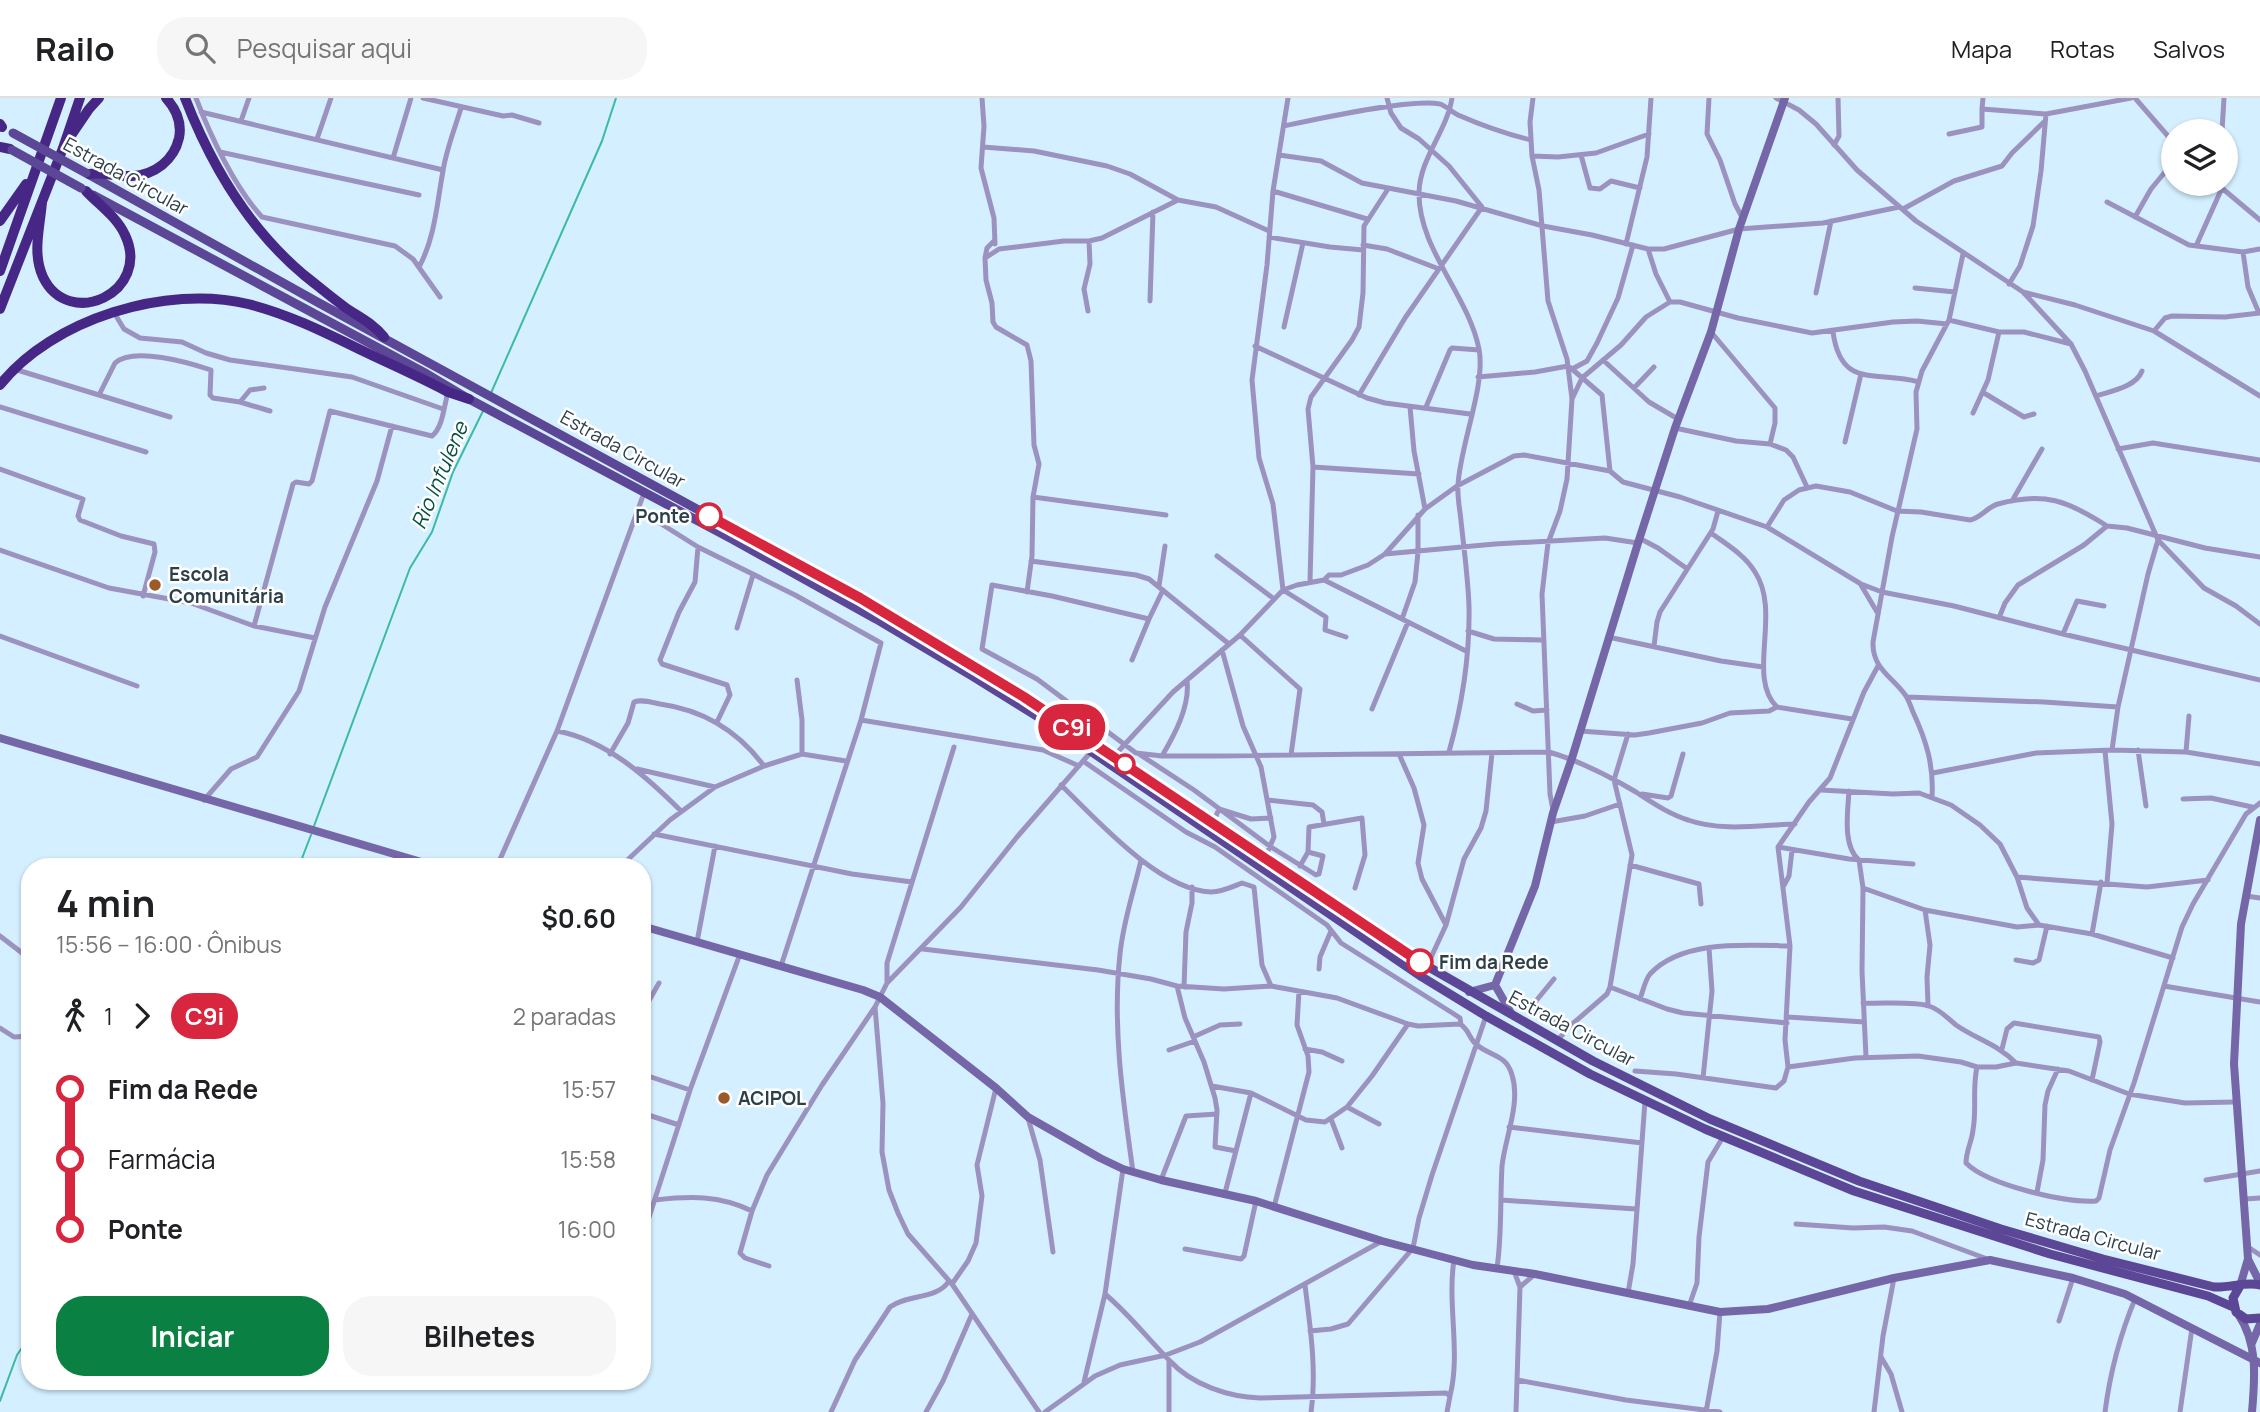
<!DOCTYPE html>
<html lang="pt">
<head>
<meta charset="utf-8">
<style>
	:root { --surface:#fff; --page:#f6f6f6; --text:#202124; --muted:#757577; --line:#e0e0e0; --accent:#0b8043 }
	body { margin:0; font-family:Manrope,sans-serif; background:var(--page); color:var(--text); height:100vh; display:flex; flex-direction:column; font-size:26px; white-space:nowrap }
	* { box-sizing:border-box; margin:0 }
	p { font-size:23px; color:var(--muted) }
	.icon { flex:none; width:38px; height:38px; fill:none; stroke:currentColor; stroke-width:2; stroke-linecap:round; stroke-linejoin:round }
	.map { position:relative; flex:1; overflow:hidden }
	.details { position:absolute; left:21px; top:760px; width:630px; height:532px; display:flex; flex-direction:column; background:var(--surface); border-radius:28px; box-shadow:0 2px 5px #0004 }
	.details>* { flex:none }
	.badge { padding:0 14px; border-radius:23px; font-size:24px; line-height:46px }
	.fabs { position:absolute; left:2161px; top:21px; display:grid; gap:14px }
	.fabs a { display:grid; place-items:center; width:77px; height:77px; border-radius:50%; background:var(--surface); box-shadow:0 2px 5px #0004; font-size:35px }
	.map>.badge { position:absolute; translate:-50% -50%; box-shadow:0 0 0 4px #fff }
	.legs { display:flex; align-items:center; gap:10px; height:77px; padding:0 35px; font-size:23px }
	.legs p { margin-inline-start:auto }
	.headline { display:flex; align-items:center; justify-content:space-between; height:119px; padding:0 35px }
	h1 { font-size:38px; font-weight:700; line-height:52px }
	.cta { display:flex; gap:14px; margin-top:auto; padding:14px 35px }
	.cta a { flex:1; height:80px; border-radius:28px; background:var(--accent); color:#fff; font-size:28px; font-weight:700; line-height:80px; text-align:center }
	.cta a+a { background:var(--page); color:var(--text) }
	ul { padding:0 35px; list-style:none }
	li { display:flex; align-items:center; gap:24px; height:70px; font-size:26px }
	li i { display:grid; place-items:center; width:10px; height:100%; margin:0 9px; background:currentColor }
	li i::after { content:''; width:18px; height:18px; margin:-9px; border:5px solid; border-radius:50%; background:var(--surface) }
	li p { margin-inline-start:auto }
	li:first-child i { background:linear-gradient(#0000 50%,currentColor 0) }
	li:last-child i { background:linear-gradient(currentColor 50%,#0000 0) }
	header { display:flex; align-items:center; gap:42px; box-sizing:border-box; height:98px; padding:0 35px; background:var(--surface); border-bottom:2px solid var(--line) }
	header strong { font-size:33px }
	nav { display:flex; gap:38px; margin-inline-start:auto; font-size:24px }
	.search { width:490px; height:63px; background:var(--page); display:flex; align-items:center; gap:18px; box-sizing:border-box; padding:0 24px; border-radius:28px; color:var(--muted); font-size:26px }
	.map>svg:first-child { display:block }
</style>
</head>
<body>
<header>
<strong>Railo</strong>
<div class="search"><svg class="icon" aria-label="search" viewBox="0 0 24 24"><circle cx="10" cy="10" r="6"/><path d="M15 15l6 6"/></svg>Pesquisar aqui</div>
<nav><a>Mapa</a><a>Rotas</a><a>Salvos</a></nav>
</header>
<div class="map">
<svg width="2260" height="1314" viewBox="0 0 2260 1314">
	<rect width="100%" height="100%" fill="#d4efff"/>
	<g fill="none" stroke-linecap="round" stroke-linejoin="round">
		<path stroke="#3cbaa2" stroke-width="2" d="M491 295 602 43 616 0
			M314 728 410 470 432 434 453 374 483 313
			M299 768 311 737
			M0 1303 17 1257 30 1238"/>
		<path stroke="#9b92bf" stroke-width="5" d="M196 0C210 37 235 90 262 119L395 148 413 161 440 199
			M423 0 503 18 512 17 539 25
			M982 0 984 28 981 70 994 120 995 146
			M1533 0 1530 24 1532 58 1539 92 1548 203 1567 261 1572 301 1567 381 1560 413 1548 445 1542 496 1550 696 1553 712
			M1709 0 1707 36 1720 62 1735 106 1743 121
			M1776 0 1799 12 1816 26 1857 72 1916 123 2023 194 2071 246 2085 273 2158 442 2204 490 2236 508 2260 526
			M1983 0 1982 11 2046 16 2041 73 2033 128 2020 168 2009 186
			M2135 0 2174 45
			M201 14 443 72
			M2046 16 2131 0
			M241 23 249 0
			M1284 28C1317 21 1412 0 1440 6 1446 8 1452 14 1458 17 1481 27 1506 36 1531 42
			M2222 33 2224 0
			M1949 36 1982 29V11
			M317 41 331 0
			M1834 47 1839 38 1838 0
			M983 49 1034 53 1107 68 1130 76 1178 102 1216 109 1269 133
			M220 54 419 97
			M1279 57 1321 63 1362 85 1456 103 1543 128 1592 137 1648 151H1664L1739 131 1823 125 1899 109
			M1581 57 1590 90 1600 91 1611 83 1640 90
			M1532 58 1558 59 1596 55 1649 36
			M393 60 411 0
			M2217 86 2260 122
			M1273 93 1367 121
			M2107 104 2189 147 2243 154 2260 151
			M1903 111 1954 83 2002 68 2012 55 2045 23
			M2135 119 2151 91 2174 63
			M1269 139 1330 149 1363 152
			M994 143 987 150 985 160 986 182 992 205 993 224 996 229 1027 247 1031 263 1034 347 1039 366 1033 399 1032 458 1027 494
			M1626 146 1647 59 1651 0
			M1363 147 1387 151 1439 171
			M2196 148 2222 90
			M1648 151 1656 176 1670 204
			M2243 154 2248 189 2259 215
			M985 160 999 151 1064 143H1089L1102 140 1178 102
			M419 169C435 140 437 105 443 73 446 52 455 30 461 10
			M1915 190 1955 194
			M2023 194 2075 207 2154 233 2260 298
			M1816 195 1831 123
			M1150 203 1153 114
			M113 213 124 231 140 240 182 244 206 255 230 262 352 279 443 311
			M1088 213 1084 191 1090 166 1089 143
			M1949 222 1999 234H2024L2071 246
			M1284 229 1303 145
			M2154 233 2165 220 2172 218 2225 219 2260 215
			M1711 234 1775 310V325L1770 346
			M1833 234C1841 292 1876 272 1919 284
			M1255 248 1367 300 1385 305 1470 316
			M1603 262 1649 304 1678 321
			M14 271 99 297 115 265C133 248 190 265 211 272L210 297 213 300 240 304 250 292 264 290
			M1572 271 1587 263 1597 245 1618 200 1633 147
			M1478 279 1535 274 1568 268 1572 271 1602 297 1610 373
			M1634 290 1654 269
			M1984 295 2024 319 2034 316
			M99 297 170 319
			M1359 297 1405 220 1482 109 1449 68 1419 41 1401 30 1391 15 1387 0
			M2096 298C2111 293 2136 289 2142 273
			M1572 301 1582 280 1621 247 1646 219 1670 204H1680L1738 220 1812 235 1893 224 1917 223 1947 226
			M240 304 270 313
			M0 309 146 354
			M1410 309 1414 353 1425 411
			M1426 309 1450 252 1452 250 1479 252
			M1973 315 1988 282 1999 234
			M1675 330 1736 343 1770 346 1786 352 1793 359 1807 389
			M1845 344 1861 276
			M2118 351 2153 345 2260 362
			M1313 369 1419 376
			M0 371 83 401 78 418 80 422 121 438 154 446 155 454 143 498
			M1033 399 1166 417
			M2012 403 2042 351
			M639 412 698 449 795 497 881 545 861 622 781 868
			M1767 429 1784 402 1799 392 1816 388 1850 394 1897 413 1921 414 1970 422C1981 420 1987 409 1998 406 2044 393 2068 403 2107 428
			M1711 435C1726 446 1745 457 1755 474 1782 515 1746 579 1777 609
			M1639 440 1658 450 1686 470
			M698 449 695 484 679 514 660 562 662 566 727 587 730 597 717 624
			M0 452 109 490 191 505 254 528 315 540
			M1385 456 1495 446 1605 440 1638 445
			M1217 458 1274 501
			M1031 463 1136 477 1149 481 1229 546
			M1324 482 1329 477H1341L1368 467 1385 456 1425 411 1457 388 1514 358 1524 357 1610 373 1623 384 1680 399 1767 429 1861 486 1882 494 1954 508 2063 536 2260 582
			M1310 483 1313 369 1308 311 1311 299 1352 242 1359 229 1363 195 1364 128 1388 91
			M1861 487 1877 514
			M1159 488 1165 448
			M1163 492 1149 521 1052 498 992 487 982 551 1037 581 1136 655 1162 658H1218L1549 654C1580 663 1609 678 1636 694 1653 705 1669 716 1688 722 1722 734 1761 727 1795 726
			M1283 492 1273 406 1259 360 1252 282 1267 167 1273 93 1288 0
			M1283 492 1326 519 1325 532 1346 539
			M1999 520 2005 505 2018 487 2084 447 2107 428 2127 430 2205 450 2260 459
			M1402 521 1415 484 1418 454V417
			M254 528 293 386 296 384 309 386 312 383 330 313 432 338C443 329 444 308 448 294
			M737 530 753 477
			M1468 533 1494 541 1542 542
			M2063 536 2077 503 2104 508
			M1240 537 1300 591 1291 657
			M0 538 137 588
			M1608 539 1721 563 1763 569
			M1654 548 1657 524 1660 514 1713 431 1718 413
			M1222 552 1243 628 1261 669 1274 739 1265 760
			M1132 562 1149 521
			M797 582 802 622V656
			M1907 599 2044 604 2118 609
			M1517 606 1533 613 1547 612
			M1372 611 1408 524
			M861 622 1043 652 1079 668
			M557 633C606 642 647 679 681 713
			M1580 633 1635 637 1649 635 1702 625 1730 615 1769 613 1777 609 1852 621
			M2112 652 2118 609 2148 476 2158 442
			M2138 652 2146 708
			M2105 653 2112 726 2107 785
			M1449 654C1462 607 1470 557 1469 508 1468 480 1464 451 1461 423 1460 412 1457 398 1458 387 1460 347 1486 287 1479 251 1468 196 1418 151 1419 94 1420 60 1447 33 1452 0
			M2186 654 2189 618
			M610 656 628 625 634 604C641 601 651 604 660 606 703 612 738 633 764 668
			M1139 656 1194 692 1271 749 1316 777 1319 776 1323 758 1308 754
			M1399 656 1414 690 1424 727 1418 765 1422 781 1446 827
			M1114 658 1173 594 1240 537 1283 492 1297 487 1324 482 1466 553
			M1162 658C1175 636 1190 608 1187 583
			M1083 663 1186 734 1215 749 1327 827 1341 845 1454 916 1460 920 1461 927
			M637 671 715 689
			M1933 675 2036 655 2112 652 2186 654 2260 666
			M1061 687C1097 722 1159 792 1211 794 1222 794 1232 789 1242 785L1254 789 1262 867 1271 888
			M1821 692 1893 696 1919 695 1951 707 1980 727 2000 746 2017 779 2027 810 2039 827
			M1849 693C1848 712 1842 748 1859 762L1863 790 1862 873 1866 959
			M1642 696 1668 700 1671 698 1683 656
			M1932 699C1934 667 1926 642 1913 614 1911 609 1909 603 1906 598 1893 579 1872 571 1873 544L1892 439 1917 331 1916 294 1922 273 1949 222 1963 156
			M2183 701 2211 700 2252 709
			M204 702 231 671 257 659 299 593 325 509 377 383 392 328
			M1268 702 1313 707 1322 714 1324 726
			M1551 724 1585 718 1620 706
			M1213 725 1219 711 1251 721 1271 720
			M654 736 852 776 912 784
			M1778 749 1849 761 1913 766
			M1630 767 1699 786 1701 806
			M497 768 557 633 644 395
			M621 768 670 722 715 689 764 668 802 656 846 663
			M1300 768 1308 754 1309 729 1362 720 1365 757 1355 790
			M2017 779 2147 789 2208 782
			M1783 789 1789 778 1792 752
			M1863 790 1925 812 2017 829 2039 827 2092 836 2173 860
			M2246 798 2260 800
			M1925 812 1930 847 1927 879 1928 907
			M2092 836 2101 784
			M0 838 30 861
			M697 844 715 748
			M923 851 1098 872 1151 881 1177 888 1224 891 1271 888 1337 900 1408 926 1418 928 1460 926C1469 931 1469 941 1477 947 1490 958 1506 956 1512 977 1521 1005 1505 1040 1502 1068 1500 1102 1502 1136 1497 1170
			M2016 862 2033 865 2039 862 2047 828
			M1427 868 1446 827 1464 761 1481 730 1486 713 1492 655
			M1319 871 1320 859 1331 833
			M1554 881 1531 909 1567 931
			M887 885V865L954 649
			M1177 888 1185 920 1204 964 1215 1000 1217 1012 1215 1049 1236 1053
			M2164 888 2260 904
			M1184 889 1186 834 1192 805V789
			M1610 889 1667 911 1683 915 1787 925
			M1640 901C1643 893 1645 882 1650 876 1682 841 1748 847 1790 848
			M1863 905C1882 906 1912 903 1929 908 1941 912 1947 920 1956 927 1976 941 1999 947 2016 965
			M642 915 659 885
			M1788 919 1864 924
			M0 930 14 939 30 938
			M1193 939 1220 927 1240 926
			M1557 943 1570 928 1607 896 1610 889 1632 757 1614 682 1628 636
			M1305 951 1322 954 1342 963
			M2002 951 2007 931 2014 925 2099 939 2100 944 2092 982
			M1169 952 1195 943
			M1788 969 1855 960 1918 958 1961 964 1977 969H1996L2016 965 2069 973 2129 996 2185 1005 2235 1004
			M1977 969C1972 992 1977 1010 1973 1032 1972 1043 1966 1053 1966 1065 1988 1087 2065 1105 2096 1103L2099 1100 2110 1052 2134 985 2182 829 2193 806 2246 716 2260 705
			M1635 973 1676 976 1776 990 1784 983 1788 969 1785 942 1790 848 1778 749 1809 704 1830 680 1864 594 1878 568
			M642 976 690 992 740 856
			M1703 980 1712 893 1709 850
			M1212 988 1251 995 1306 1022 1325 1024 1347 1009 1372 978 1408 926
			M1347 1009 1379 1026
			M642 1015 679 1027
			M1028 1020 1040 1062 1053 1154
			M1331 1021 1342 1050
			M1509 1029 1642 1045
			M1133 1074C1123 1002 1112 929 1120 856 1123 824 1134 793 1141 762
			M1161 1082 1186 1018 1217 1016
			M2206 1082 2260 1073
			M2037 1094 2043 1062 2045 1007 2048 993 2058 971
			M1225 1095 1251 995
			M2245 1101 2260 1100
			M655 1102C690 1098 719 1097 752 1113
			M1501 1102 1636 1111
			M1274 1109 1309 974 1308 958 1297 927 1299 893
			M1796 1126 1853 1130 1884 1129 1912 1133 1990 1162
			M642 1141 690 992
			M2248 1149 2260 1157
			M1185 1151 1241 1161 1244 1158 1256 1103
			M769 1168 745 1160 740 1155 752 1113 767 1077 822 987 875 909
			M1514 1173 1520 1189 1516 1314
			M952 1186 968 1163 976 1145 982 1098 977 1067 996 990
			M1305 1187C1310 1228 1317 1272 1311 1314
			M1520 1189 1535 1176
			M1628 1195 1633 1166 1645 1003
			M1105 1196C1129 1216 1148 1241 1170 1263 1192 1287 1229 1299 1260 1300L1446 1295 1450 1298 1447 1314
			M1689 1208 1697 1185 1699 1139 1708 1064 1723 1039
			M2059 1223 2073 1180
			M1310 1233 1331 1231 1348 1226 1413 1150 1419 1120 1432 1077 1486 918
			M1881 1259 1891 1276 1902 1314
			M1517 1282 1626 1302 1720 1314
			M1084 1284 1105 1196 1123 1071
			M1450 1298C1461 1254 1447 1207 1454 1162
			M831 1314 855 1262 890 1209C907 1196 937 1202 949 1183
			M926 1314 943 1283 972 1216
			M1039 1314 952 1186 908 1136 898 1115 889 1092 882 1054 883 1005 875 909 887 885 961 809 1017 739 1090 655
			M1045 1314 1095 1278 1120 1267 1166 1257 1200 1244 1382 1143
			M1169 1314V1263
			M1706 1314 1717 1253 1720 1214
			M1874 1314 1883 1238 1894 1180
			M2105 1314C2110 1275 2120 1237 2135 1201
			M2180 1314 2192 1230"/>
		<path stroke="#7566a8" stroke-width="8" d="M0 640 435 768
			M2260 722 2241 826 2234 966 2248 1161 2260 1185
			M642 828 863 892 880 899 996 990 1028 1019 1100 1060 1123 1071 1161 1082 1256 1103 1382 1143 1473 1167 1535 1176 1720 1214 1768 1211 1894 1180 1990 1162 2073 1180 2125 1196 2260 1265
			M1495 887 1535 788 1553 715 1572 660 1638 445 1675 330 1711 234 1739 131 1785 0
			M1495 887 1511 915
			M1469 894 1495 887
			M2240 1188 2248 1161
			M2238 1216C2258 1245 2255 1280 2252 1314
			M2252 1245 2260 1226"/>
		<path stroke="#5c4696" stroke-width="9" d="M88 76 319 205 860 500 1071 628 1427 868 1593 963 1710 1021 1859 1083 2001 1131 2103 1161 2214 1189C2230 1190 2247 1183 2260 1187
			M93 97 427 276 469 301 732 441 876 521 972 578 1067 637 1422 879 1486 918 1590 976 1705 1031 1854 1093 2050 1156 2208 1198 2233 1209
			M2240 1188 2233 1200 2236 1214 2246 1221 2260 1220"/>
		<path stroke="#472785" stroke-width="10" d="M185 0C211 67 248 130 304 177 318 188 332 200 346 210 359 219 374 226 384 239
			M0 26 2 29
			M72 36 89 11 99 0
			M0 49 10 51
			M89 76C103 74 118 79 132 78 155 77 174 62 179 40 182 25 176 11 166 0
			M42 104C40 129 32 155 43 179 69 233 152 194 125 137 117 119 99 107 86 93
			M0 123 26 86
			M0 173 61 0
			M0 211 63 50 80 0
			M0 287C52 221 167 186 248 206 288 216 324 234 361 252 390 266 420 279 448 294L469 301"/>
		<path stroke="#5c4696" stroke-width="9" d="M13 35 86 75
			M12 52 81 90"/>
	</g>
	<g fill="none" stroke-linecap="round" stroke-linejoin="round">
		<g stroke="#fff" stroke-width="16">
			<path id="line-1" d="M709 418 860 500 1024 599 1420 864"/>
		</g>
		<use href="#line-1" stroke="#d7263d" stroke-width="10"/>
	</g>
	<g fill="#fff" stroke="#d7263d" stroke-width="3.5">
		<circle cx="709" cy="418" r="12"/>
		<circle cx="1125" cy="666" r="9"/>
		<circle cx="1420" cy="864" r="12"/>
	</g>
	<g fill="#9c5929" stroke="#fff" stroke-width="2.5">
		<circle cx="155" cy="487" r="7"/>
		<circle cx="724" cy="1000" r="7"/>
	</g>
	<g text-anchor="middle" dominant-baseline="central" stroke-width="5" stroke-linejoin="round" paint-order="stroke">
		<g font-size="19" fill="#2d404a" stroke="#fff">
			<text transform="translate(126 78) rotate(29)">Estrada Circular</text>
			<text transform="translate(623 351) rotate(29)">Estrada Circular</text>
			<text transform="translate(1572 930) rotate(28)">Estrada Circular</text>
			<text transform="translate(2093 1138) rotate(15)">Estrada Circular</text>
		</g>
		<g font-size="19" font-weight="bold" fill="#2d404a" stroke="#fff" text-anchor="end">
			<text x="690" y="418">Ponte</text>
			<text x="1439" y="864" text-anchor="start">Fim da Rede</text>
		</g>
		<g font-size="19" font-weight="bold" fill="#2d404a" stroke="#fff" text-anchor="start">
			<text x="169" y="476">Escola<tspan x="169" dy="22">Comunitária</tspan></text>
			<text x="738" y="1000">ACIPOL</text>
		</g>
		<g font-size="21" font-style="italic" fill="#085141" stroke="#fff">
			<text transform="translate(439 377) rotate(-67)">Rio Infulene</text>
		</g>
	</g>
</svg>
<div class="fabs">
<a><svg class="icon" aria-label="layers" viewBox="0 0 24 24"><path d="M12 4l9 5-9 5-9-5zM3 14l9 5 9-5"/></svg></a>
</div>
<b class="badge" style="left:1072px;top:629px;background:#d7263d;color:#fff">C9i</b>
<section class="details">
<div class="headline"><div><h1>4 min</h1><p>15:56 – 16:00 · Ônibus</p></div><b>$0.60</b></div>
<div class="legs"><svg class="icon" aria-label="walk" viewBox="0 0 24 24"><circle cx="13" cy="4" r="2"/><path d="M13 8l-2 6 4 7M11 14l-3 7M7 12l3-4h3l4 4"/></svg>1<svg class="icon" aria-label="forward" viewBox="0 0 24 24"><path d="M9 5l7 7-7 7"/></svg><b class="badge" style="background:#d7263d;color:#fff">C9i</b><p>2 paradas</p></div>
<ul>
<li><i style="color:#d7263d"></i><b>Fim da Rede</b><p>15:57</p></li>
<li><i style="color:#d7263d"></i><span>Farmácia</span><p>15:58</p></li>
<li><i style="color:#d7263d"></i><b>Ponte</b><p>16:00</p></li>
</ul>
<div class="cta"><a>Iniciar</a><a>Bilhetes</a></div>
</section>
</div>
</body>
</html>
